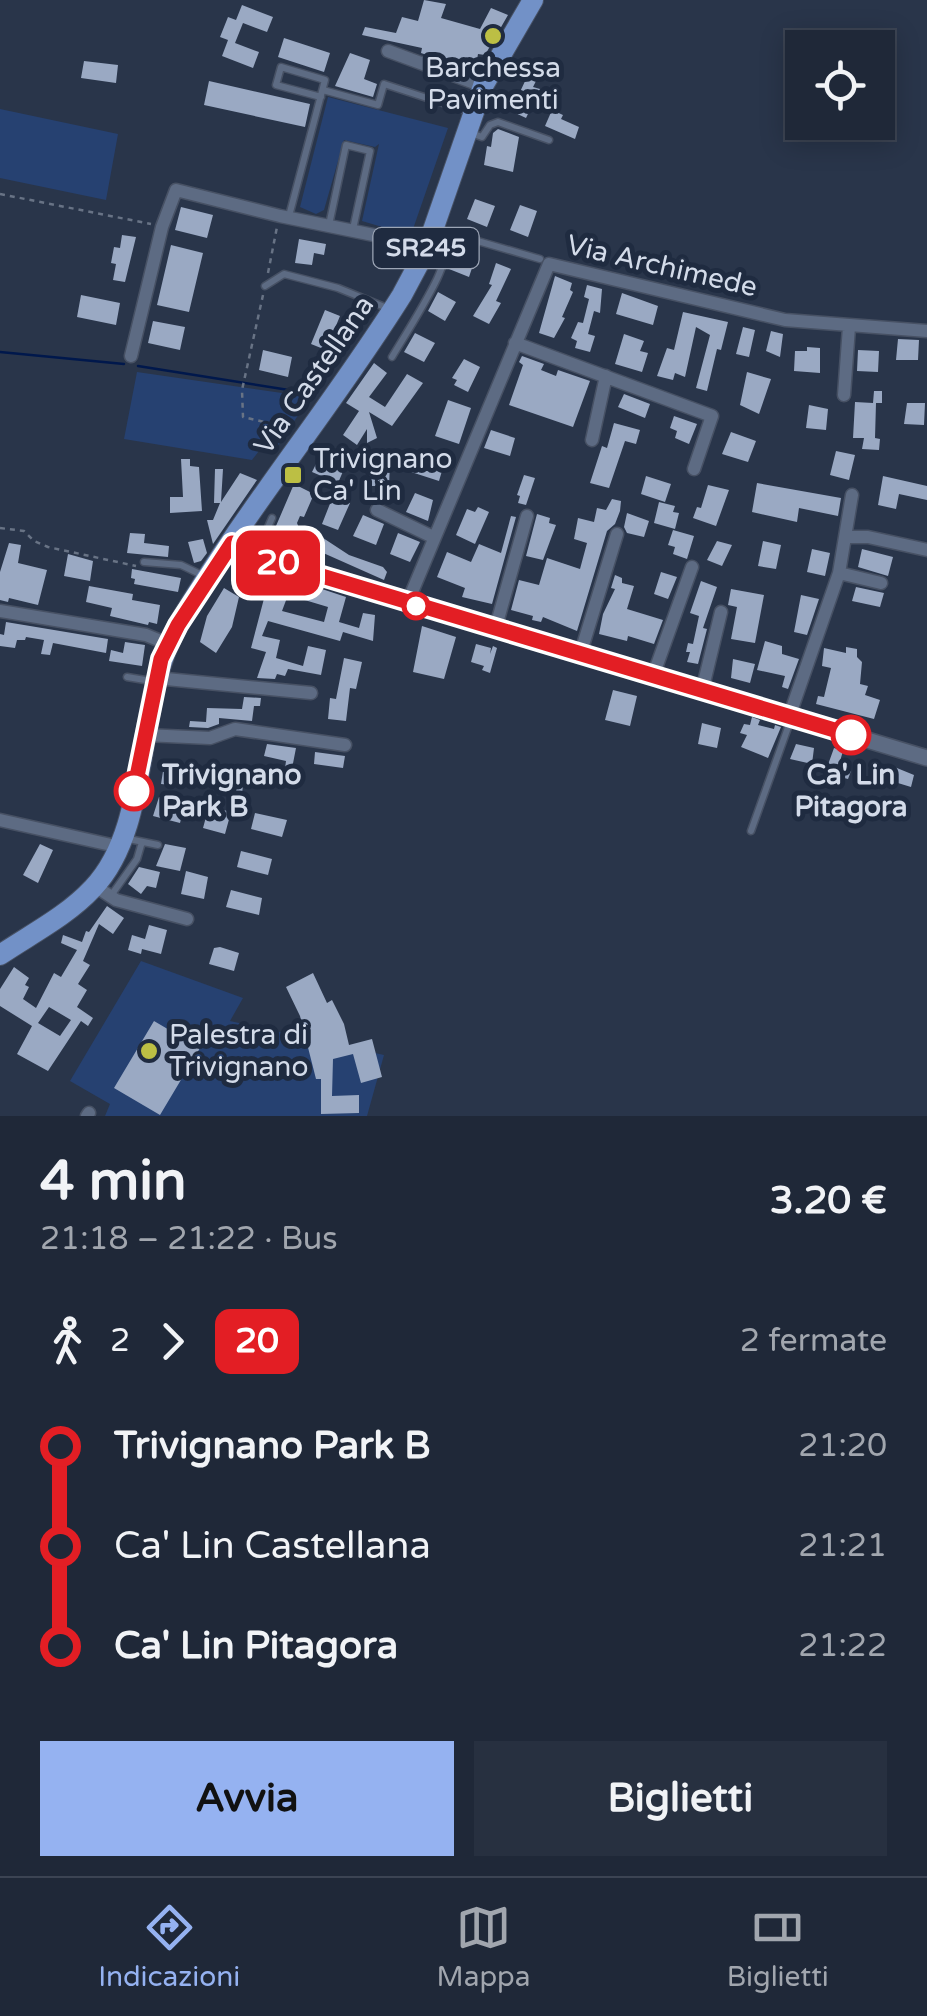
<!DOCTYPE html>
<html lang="it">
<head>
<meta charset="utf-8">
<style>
	:root { --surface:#1f2838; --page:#273040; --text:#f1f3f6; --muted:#a1a6ae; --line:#3c4453; --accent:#95b2f1 }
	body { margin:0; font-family:"Varela Round",sans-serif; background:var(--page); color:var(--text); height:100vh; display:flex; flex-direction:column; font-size:38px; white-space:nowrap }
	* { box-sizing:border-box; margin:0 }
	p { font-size:32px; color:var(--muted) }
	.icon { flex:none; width:55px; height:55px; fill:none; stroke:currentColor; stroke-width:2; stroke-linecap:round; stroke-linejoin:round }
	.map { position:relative; height:1116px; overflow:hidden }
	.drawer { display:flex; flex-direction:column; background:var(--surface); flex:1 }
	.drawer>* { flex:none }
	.badge { padding:0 20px; border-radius:15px; font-size:35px; line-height:65px }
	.controls { position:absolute; left:785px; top:30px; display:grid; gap:20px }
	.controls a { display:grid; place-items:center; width:110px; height:110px; border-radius:0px; background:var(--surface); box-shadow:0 5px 25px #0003,0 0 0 2px var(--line); font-size:50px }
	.map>.badge { position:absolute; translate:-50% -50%; box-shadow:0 0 0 5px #fff }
	.legs { display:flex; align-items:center; gap:15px; height:110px; padding:0 40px; font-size:32px }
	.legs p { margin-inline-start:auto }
	.headline { display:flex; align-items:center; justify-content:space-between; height:170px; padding:0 40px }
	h1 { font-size:55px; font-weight:700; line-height:75px }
	.button { display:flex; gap:20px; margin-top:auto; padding:20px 40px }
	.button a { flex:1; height:115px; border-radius:0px; background:var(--accent); color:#111; font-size:40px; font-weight:700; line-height:115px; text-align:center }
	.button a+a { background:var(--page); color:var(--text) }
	ul { padding:0 40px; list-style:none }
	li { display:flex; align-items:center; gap:35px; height:100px; font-size:38px }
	li i { display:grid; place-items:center; width:15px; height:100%; margin:0 12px; background:currentColor }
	li i::after { content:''; width:25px; height:25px; margin:-12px; border:8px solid; border-radius:50%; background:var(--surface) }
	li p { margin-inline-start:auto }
	li:first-child i { background:linear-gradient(#0000 50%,currentColor 0) }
	li:last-child i { background:linear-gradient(currentColor 50%,#0000 0) }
	.tabs { display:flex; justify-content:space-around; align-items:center; height:140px; border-top:2px solid var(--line); background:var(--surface); font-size:28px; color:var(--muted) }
	.tabs a { display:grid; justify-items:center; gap:5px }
	.tabs .active { color:var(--accent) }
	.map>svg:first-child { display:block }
</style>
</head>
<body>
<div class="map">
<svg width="927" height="1116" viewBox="0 0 927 1116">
	<rect width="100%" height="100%" fill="#29354a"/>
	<path fill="#264171" d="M328 97 448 128 413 229 399 232 362 221 379 144 375 147 344 140 324 210 316 214 300 207Z
		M0 109 118 134 106 200 0 178Z
		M137 372 310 397 278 446 268 439 252 460 124 439Z
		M141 961 243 998 230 1021 384 1055 367 1116H105L110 1104 70 1081Z"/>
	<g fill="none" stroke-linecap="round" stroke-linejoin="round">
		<path stroke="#00184c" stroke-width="2.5" d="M0 352 124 364
			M138 366 314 394"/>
	</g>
	<path fill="#9aa9c3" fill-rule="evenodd" d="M424 0 446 4 441 18 480 29 491 8 508 15 485 55 478 54 475 71 421 53 422 48 362 35 365 27 396 33 402 17 418 21Z
		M242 5 273 17 267 32 243 23 235 43 259 52 253 68 222 56 228 40 220 37 228 17 236 20Z
		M284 38 330 53 324 72 278 57Z
		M350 53 370 60 364 79 377 84 373 97 335 86Z
		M84 61 118 65 116 83 81 78Z
		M527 77 536 81 533 87 540 89 526 118 511 111Z
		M209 81 310 104 305 127 204 105Z
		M552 110 563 115 561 119 579 127 575 139 545 126Z
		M498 129 519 137 513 172 484 165 487 146 491 147 493 133Z
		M475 199 495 206 487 227 467 219Z
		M520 205 537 211 528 237 510 230Z
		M181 207 213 215 207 238 175 230Z
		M122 235 136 237 125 282 113 280 116 264 111 263 114 247 120 248Z
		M299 239 326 244 324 255 314 253 312 265 295 263Z
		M171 245 203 253 189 312 157 305Z
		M457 249 476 256 469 277 449 269Z
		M496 263 511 269 496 301 501 303 489 324 473 316 492 285 489 284Z
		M555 276 572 283 570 290 573 292 562 317 565 318 554 338 539 333Z
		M587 285 602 289 600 313 594 311 588 334 595 336 590 352 575 348 577 341 571 338 578 322 583 323 589 299 584 297Z
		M438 292 456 302 445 321 428 311Z
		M622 293 658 306 653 325 616 314Z
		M81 295 120 303 116 325 77 317Z
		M325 310 340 316 326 350 311 344Z
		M683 312 728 322 721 350 717 349 707 391 696 388 710 335 696 327 685 377 675 373 673 380 657 376 667 348 674 350Z
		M153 321 185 327 180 350 148 343Z
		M743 327 755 330 749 357 736 354Z
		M771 331 783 334 780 357 766 351Z
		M415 333 435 343 424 362 404 352Z
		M624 334 644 341 640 351 648 353 642 372 615 364Z
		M898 339 919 340 918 360H896Z
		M807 347 820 348V373L794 371 795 351H807Z
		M263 350 292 357 288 377 259 370Z
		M858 350 879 351 878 372 857 371Z
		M522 356 544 364 541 370 556 376 558 370 590 381 573 427 509 405 523 365 519 362Z
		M464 359 480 367 468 392 454 385 457 380 452 378Z
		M374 363 387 373 369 397 385 407 407 374 423 383 392 426 369 412 377 438 367 443V429L357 445 343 435 359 411 346 403Z
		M747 372 771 379 759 414 740 405Z
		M874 391H882V403H876L875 438 880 439 879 450 862 449 864 438H853L855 402 873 403Z
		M624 394 650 404 645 418 618 407Z
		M448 400 471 408 459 444 435 436Z
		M907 403H925L924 425 904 424Z
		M809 405 828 409 826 430 806 428Z
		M674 416 697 424 689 444 675 438 677 431 670 428Z
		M614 423 640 430 636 444 625 441 609 488 590 483 602 446 607 448Z
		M491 430 515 438 510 456 484 448Z
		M731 432 756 441 748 462 722 454Z
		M836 451 855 455 849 480 830 475Z
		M413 455 444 464 439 481 408 471Z
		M320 456 333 462 335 458 347 462 338 483 312 472Z
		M181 459H190V466L199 467 202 511 170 513V497H183Z
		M367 462 390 463 389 486H366Z
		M215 469H223L221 502 240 473 257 480 213 544 207 520H213L220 503H214Z
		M524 475 535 478 526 505 518 503 520 496 517 495Z
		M646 476 671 484 665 502 641 494Z
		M883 476 927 486V500L899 494 896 509 878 505Z
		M757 483 841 498 838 516 799 508 797 522 752 512Z
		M294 484 314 494 304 517 300 516 297 523 299 528 316 537 317 534 349 555 383 567 387 572 384 580 321 552 319 557 297 551 300 542 284 540 281 550 267 547Z
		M708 485 729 490 716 526 693 518 697 507 701 508Z
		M415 493 433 500 428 521 406 512Z
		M333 496 350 503 338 530 322 524Z
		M612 499 621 501 620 511 615 524 607 531 577 631 543 617 541 622 532 620 533 616 511 610 519 580 539 585 547 558 580 569 587 543 574 539 578 518 594 522 597 508 606 510Z
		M659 502 675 506 673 512 679 513 675 529 654 523Z
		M478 507 489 512 475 544 456 535 467 509 475 512Z
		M627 513 649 521 644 537 627 533 624 527Z
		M537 514 550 518 549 523 556 525 543 560 526 556Z
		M363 515 384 524 376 545 353 536Z
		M511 516 516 517 492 604 462 597 465 588 437 577 447 552 471 562 479 544 501 553Z
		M673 530 694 536 687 559 673 554 675 547 668 545Z
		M130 533 145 534 144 543 169 546 168 557 127 553Z
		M398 533 420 542 410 562 390 554Z
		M203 539 207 553 201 561 194 563 188 542Z
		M717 541 732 545 722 566 707 560Z
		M763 541 781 545 776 569 758 566Z
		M9 543 21 545 18 563 47 570 38 605 9 598 8 602 0 600V572Z
		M812 549 830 553 825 576 807 572Z
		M862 549 893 557 888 576 858 567Z
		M68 554 93 561 90 581 64 576Z
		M132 569 181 578 178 592 134 584 135 579 131 578Z
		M271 572 346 597 339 622 359 628 363 613 375 615 373 641 343 632 340 641 268 621 262 636 280 640 276 658 303 666 308 646 326 650 321 675 288 669 285 676 277 674 275 679 257 678 266 652 251 648ZM288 595 328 607 324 622 282 611Z
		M661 572 677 577 668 599 654 594Z
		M615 575 622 578V583L634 586 627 609 663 620 654 644 628 636 627 641 599 634 603 614 615 589 611 588Z
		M701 581 717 587 703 628 707 629 698 664 687 662 690 652H686L688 643 693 644 699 616 690 613Z
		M89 586 133 594 132 600 160 605 157 624 149 622 148 625 110 616 112 608 86 602Z
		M856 587 884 593 880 607 852 601Z
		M224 588 239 597 232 627 216 653 200 642 207 616Z
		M731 589 764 595 755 643 731 639 737 607 728 605Z
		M801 595 819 599 807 635 794 632Z
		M6 622 108 639 106 653 53 643 50 655 41 654 44 640 26 637 25 640H17L15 648 0 646V634L4 635Z
		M422 626 456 637 444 679 413 672Z
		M765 641 782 646V654L799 659 788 689 782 687 785 676 757 670Z
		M125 642 145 645 142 666 109 661 111 650 123 653Z
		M476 644 491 648 490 654 493 646 497 648 490 673 482 670 484 666 471 662Z
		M846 647 857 649V657L862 662 860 684 868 686 865 695 880 700 874 719 816 704 818 696 824 697 831 668 822 666 824 648 846 653Z
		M344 658 362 662 356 689 350 688 346 721 328 719 330 698 336 699Z
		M733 659 755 664 750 683 731 678Z
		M613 690 637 696 630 726 605 720Z
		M244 697 261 698 260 706H254L252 721 219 718V724L208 728 189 727 190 721 206 722 207 708 242 709Z
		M752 717 760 720 758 725 774 729 775 725 781 727 768 758 741 747 747 735 740 733 744 724 750 725Z
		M702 723 721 728 717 748 698 744Z
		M267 744 296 748 289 784 283 783 286 761 264 756Z
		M796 744 814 748 812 764 790 759Z
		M834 748 843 751 838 768 851 771 848 779 825 773Z
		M315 752 345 756 343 768 314 764Z
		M164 765 184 767 182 786 161 784Z
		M892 766 914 775 911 787 888 780Z
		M216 768 234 770 233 784 243 785 242 794 224 793 225 787 217 786Z
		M159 797 185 803 180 823 153 816Z
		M209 806 231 812 225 834 203 828Z
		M255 813 287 820 282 837 251 829Z
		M40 844 53 850 38 883 23 875Z
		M165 844 186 848 180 871 156 866Z
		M241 851 272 859 268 875 237 867Z
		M139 867 160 872 156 888 147 886 141 894 128 884Z
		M186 871 208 877 204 899 181 894Z
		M231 890 262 898 259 915 226 907Z
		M107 906 124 918 113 934 99 924 83 961 90 965 78 984 87 990 77 1007 93 1018 88 1026 81 1021 48 1071 17 1054 32 1026 0 1006V989L14 967 29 978 25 985 29 987 23 999 36 1008 54 973 61 977 77 950 61 943 63 935 82 942 86 931 89 932ZM49 1007 71 1020 60 1036 38 1023Z
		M149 925 167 930 161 954 142 949 141 954 128 950 132 935 145 939Z
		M220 947 239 953 234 971 209 964 214 948Z
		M313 973 327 1003 332 1000 344 1024 349 1045 372 1039 382 1077 361 1083 353 1054 333 1059 332 1096 359 1095V1113L321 1114V1079H316L300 1016 286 987Z
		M154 1021 200 1048 160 1115 114 1088Z"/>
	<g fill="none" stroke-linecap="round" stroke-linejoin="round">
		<g stroke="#475164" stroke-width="9">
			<path id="service" d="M323 90 378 105 384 84 470 112
				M471 133 482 137 490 125 498 122 549 140
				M289 216 325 80 281 67 276 85 321 97
				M329 225 346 145 370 151 353 229
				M265 286 284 274 338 288 387 308
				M392 357C407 332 424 306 437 279 444 264 447 250 457 235L540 259
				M256 555 272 518
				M144 562 181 565 202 575
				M127 677 151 681
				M751 831 791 719
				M124 838 158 845
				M110 897 137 859 142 842"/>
		</g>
		<g stroke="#475164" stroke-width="15">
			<path id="minor" d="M388 51 483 86
				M515 343 712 416 694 469
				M131 356 162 227 176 190 280 216 403 241 426 250
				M844 395 849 327
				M592 440 606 376
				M377 510 433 537
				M845 537H868L927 550
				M839 573 881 583
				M407 604 549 264 785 320 927 331
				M0 611 146 635 168 644
				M495 630 527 516
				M580 655 617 534
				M653 676 692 567
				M156 678 311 693
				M702 691 721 612
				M789 717 839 573 852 495
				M145 735 210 738 235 729 345 745
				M0 820 120 847
				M95 886 116 900 187 919
				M87 1116 89 1113"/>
		</g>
		<g stroke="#475164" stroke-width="18">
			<path id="tertiary" d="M232 543 242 552 927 758"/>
		</g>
		<g stroke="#475164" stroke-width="22">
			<path id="primary" d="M0 955C31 934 67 916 93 888 153 825 133 702 179 623 246 509 332 407 402 295L426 250 483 86 533 0"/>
		</g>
		<path stroke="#687385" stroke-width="2.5" stroke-dasharray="5 5" stroke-linecap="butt" d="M0 194 151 224
			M268 273 277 227
			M263 295 242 390 243 417 290 428
			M0 528 24 531 34 541 48 547 136 566"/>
		<use href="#service" stroke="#5d6b83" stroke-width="6"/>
		<use href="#minor" stroke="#5d6b83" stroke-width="12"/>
		<use href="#tertiary" stroke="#5d6b83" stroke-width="15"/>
		<use href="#primary" stroke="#7291c7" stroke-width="20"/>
	</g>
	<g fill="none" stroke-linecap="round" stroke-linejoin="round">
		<g stroke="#fff" stroke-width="22">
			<path id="line-1" d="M134 791 161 659 178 625 232 543 242 552 851 735"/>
		</g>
		<use href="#line-1" stroke="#e31e24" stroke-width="15"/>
	</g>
	<g fill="#bcbf44" stroke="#1f2b40" stroke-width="4">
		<circle cx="493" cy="36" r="10"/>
		<rect x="283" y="465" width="20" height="20" rx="5"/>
		<circle cx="149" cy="1051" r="10"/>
	</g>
	<g fill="#fff" stroke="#e31e24" stroke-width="5">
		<circle cx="416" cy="606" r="12"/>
		<circle cx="851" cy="735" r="18"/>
		<circle cx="134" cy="791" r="18"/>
	</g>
	<g text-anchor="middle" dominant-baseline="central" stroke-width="10" stroke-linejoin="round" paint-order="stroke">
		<rect fill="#1f2b40" stroke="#9da6b6" stroke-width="2.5" x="373.5" y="228" width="105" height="40" rx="8"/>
		<g font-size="25" font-weight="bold" fill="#d3dbe9">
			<text x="426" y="248">SR245</text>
		</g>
		<g font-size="28" fill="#d3dbe9" stroke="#1f2b40" text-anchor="start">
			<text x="493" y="68" text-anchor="middle">Barchessa<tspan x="493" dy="32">Pavimenti</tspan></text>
			<text x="313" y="459">Trivignano<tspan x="313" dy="32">Ca' Lin</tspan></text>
			<text x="169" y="1035">Palestra di<tspan x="169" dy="32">Trivignano</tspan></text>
		</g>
		<g font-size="28" fill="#d3dbe9" stroke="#1f2b40">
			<text transform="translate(662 266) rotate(13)">Via Archimede</text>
			<text transform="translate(314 375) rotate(-55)">Via Castellana</text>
		</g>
		<g font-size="28" font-weight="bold" fill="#d3dbe9" stroke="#1f2b40" text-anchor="start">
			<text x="162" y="775">Trivignano<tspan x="162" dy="32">Park B</tspan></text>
			<text x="851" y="775" text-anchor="middle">Ca' Lin<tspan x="851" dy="32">Pitagora</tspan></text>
		</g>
	</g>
</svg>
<div class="controls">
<a><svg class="icon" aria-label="locate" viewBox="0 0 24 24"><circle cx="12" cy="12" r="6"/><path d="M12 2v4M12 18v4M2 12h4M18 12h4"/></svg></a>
</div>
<b class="badge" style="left:278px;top:563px;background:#e31e24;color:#fff">20</b>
</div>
<section class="drawer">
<div class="headline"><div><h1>4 min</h1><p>21:18 – 21:22 · Bus</p></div><b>3.20 €</b></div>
<div class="legs"><svg class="icon" aria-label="walk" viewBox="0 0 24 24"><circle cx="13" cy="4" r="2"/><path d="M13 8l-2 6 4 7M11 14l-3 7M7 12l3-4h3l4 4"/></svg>2<svg class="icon" aria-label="forward" viewBox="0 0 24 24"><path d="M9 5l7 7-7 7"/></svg><b class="badge" style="background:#e31e24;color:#fff">20</b><p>2 fermate</p></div>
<ul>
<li><i style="color:#e31e24"></i><b>Trivignano Park B</b><p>21:20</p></li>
<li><i style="color:#e31e24"></i><span>Ca' Lin Castellana</span><p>21:21</p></li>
<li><i style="color:#e31e24"></i><b>Ca' Lin Pitagora</b><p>21:22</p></li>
</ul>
<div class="button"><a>Avvia</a><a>Biglietti</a></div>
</section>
<nav class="tabs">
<a class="active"><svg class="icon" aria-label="directions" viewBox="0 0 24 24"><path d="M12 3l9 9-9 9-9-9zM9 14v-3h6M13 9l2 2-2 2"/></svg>Indicazioni</a>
<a><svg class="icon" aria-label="map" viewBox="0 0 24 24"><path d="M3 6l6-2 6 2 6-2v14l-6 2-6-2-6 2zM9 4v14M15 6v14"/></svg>Mappa</a>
<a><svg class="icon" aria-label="tickets" viewBox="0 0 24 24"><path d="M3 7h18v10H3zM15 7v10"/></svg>Biglietti</a>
</nav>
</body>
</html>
